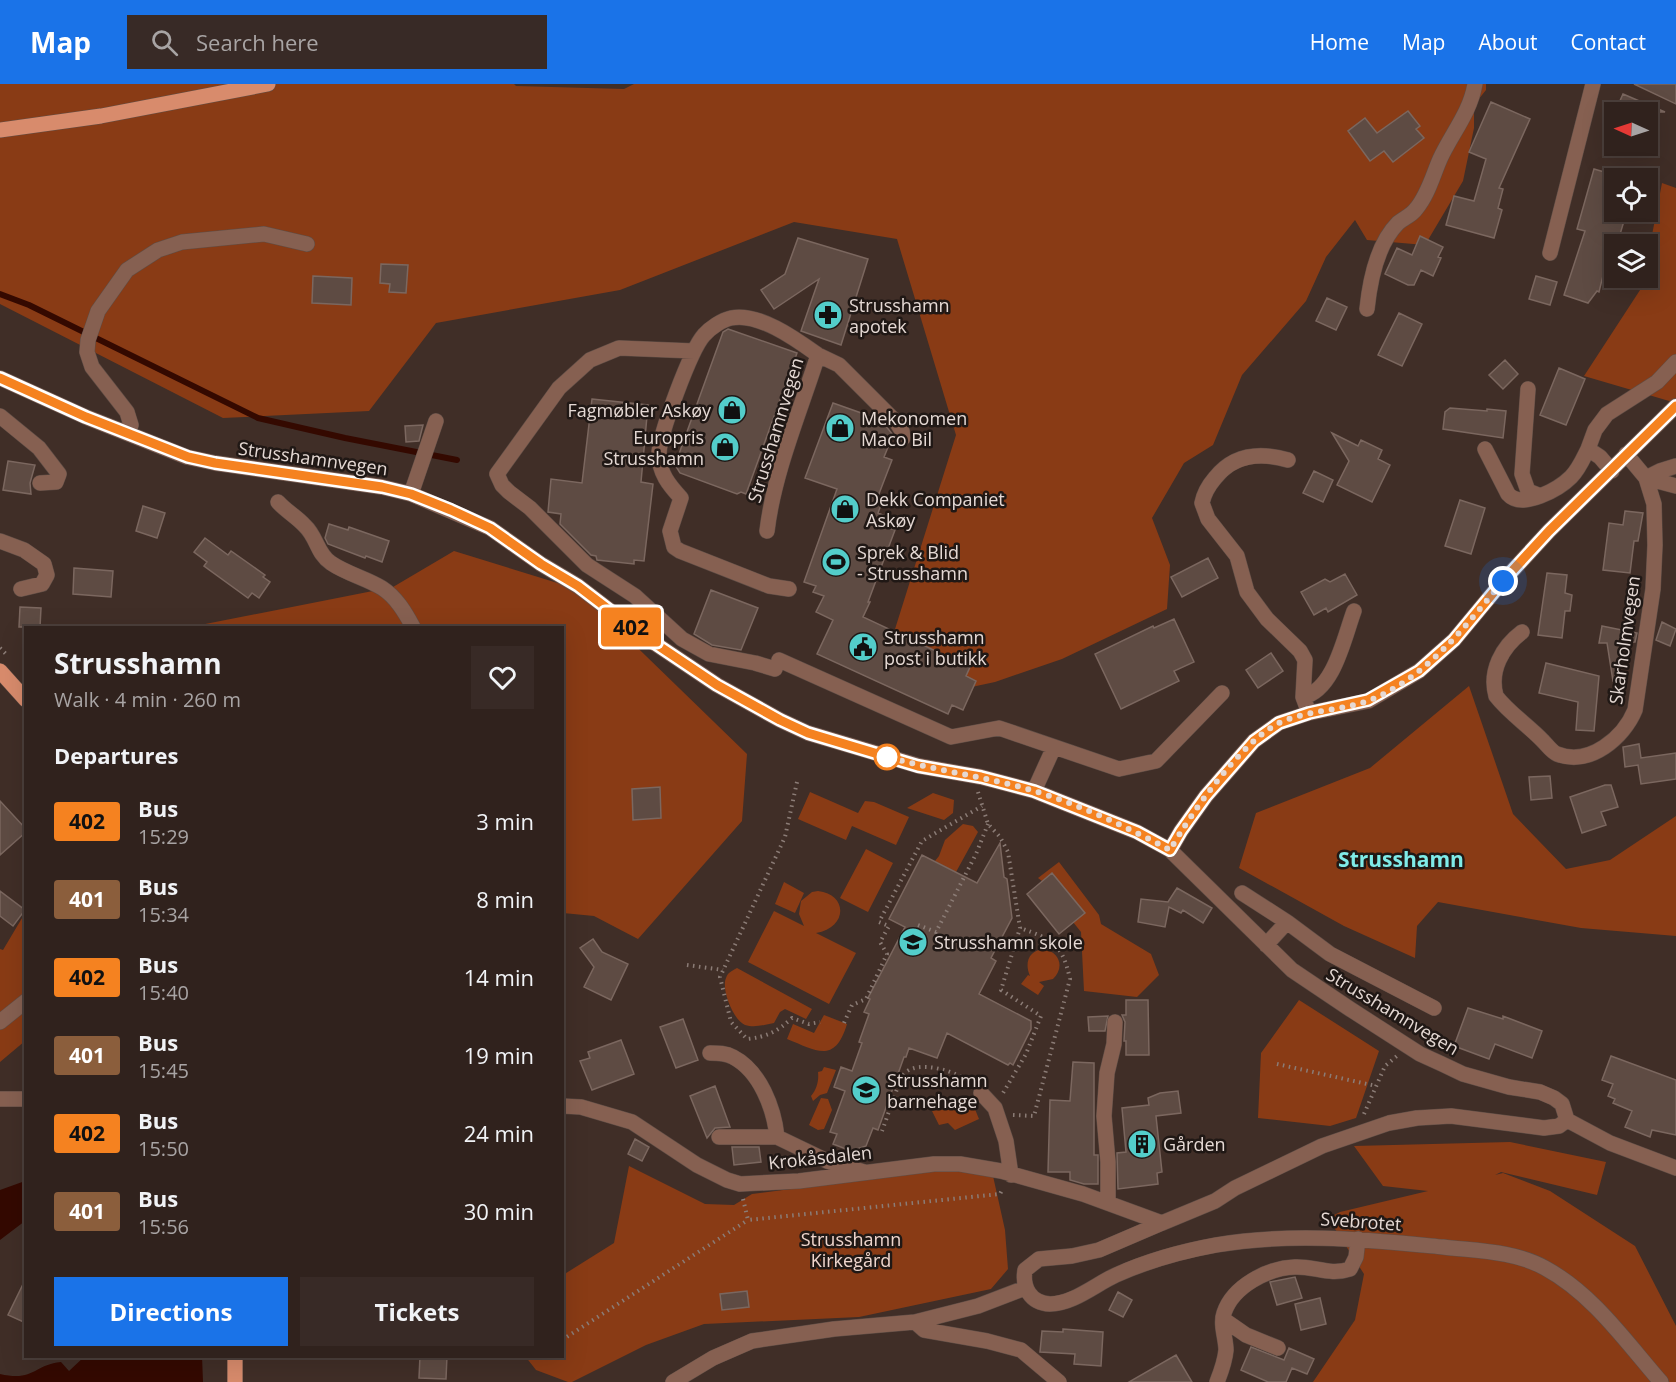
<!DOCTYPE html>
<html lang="en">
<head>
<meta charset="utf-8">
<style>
	:root { --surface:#30221d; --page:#382a26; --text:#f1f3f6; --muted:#a8a4a4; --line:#4b3f3b; --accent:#1a73e8 }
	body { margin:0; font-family:"Open Sans",sans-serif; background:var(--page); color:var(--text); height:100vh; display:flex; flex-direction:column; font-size:22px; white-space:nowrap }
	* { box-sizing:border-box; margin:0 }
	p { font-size:20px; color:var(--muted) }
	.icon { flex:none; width:33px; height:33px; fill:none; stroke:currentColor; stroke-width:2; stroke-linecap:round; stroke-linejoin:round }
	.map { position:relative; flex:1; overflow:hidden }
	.drawer { position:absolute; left:24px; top:542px; width:540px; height:732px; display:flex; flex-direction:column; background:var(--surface); border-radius:0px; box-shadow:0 6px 24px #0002,0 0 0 2px var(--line) }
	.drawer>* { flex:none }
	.badge { padding:0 12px; border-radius:4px; font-size:21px; line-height:39px }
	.needle { width:39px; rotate:273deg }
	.fabs { position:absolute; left:1604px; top:18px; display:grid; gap:12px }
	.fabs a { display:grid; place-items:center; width:54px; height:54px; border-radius:0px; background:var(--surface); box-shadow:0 6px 24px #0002,0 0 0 2px var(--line); font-size:30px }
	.you { position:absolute; width:30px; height:30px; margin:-15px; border:4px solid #fff; border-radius:50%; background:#1a73e8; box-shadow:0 0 0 9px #1a73e833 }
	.map>.badge { position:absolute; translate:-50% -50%; box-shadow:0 0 0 3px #fff }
	h2 { padding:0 30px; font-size:22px; line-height:54px }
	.round { display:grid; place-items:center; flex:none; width:63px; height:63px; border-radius:0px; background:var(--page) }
	.overview { display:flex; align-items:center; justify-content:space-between; height:102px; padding:0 30px }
	h1 { font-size:28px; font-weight:700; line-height:45px }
	.action { display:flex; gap:12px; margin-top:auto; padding:12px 30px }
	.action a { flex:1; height:69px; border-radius:0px; background:var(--accent); color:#fff; font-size:24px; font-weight:700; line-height:69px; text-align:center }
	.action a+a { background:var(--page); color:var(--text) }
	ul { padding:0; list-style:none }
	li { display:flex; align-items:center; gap:18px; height:78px; padding:0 30px }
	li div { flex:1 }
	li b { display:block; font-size:22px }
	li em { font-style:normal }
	li .badge { min-width:66px; font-weight:700; text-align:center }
	header { display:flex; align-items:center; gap:36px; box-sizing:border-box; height:84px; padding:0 30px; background:var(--accent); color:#fff }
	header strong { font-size:28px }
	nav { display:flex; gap:33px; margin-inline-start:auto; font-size:21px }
	.search { width:420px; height:54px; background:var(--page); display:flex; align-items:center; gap:15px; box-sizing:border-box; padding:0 21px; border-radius:0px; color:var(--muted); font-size:22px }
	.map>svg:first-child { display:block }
</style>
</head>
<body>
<header>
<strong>Map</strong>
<div class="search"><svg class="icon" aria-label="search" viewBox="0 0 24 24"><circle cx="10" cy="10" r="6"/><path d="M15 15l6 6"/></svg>Search here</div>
<nav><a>Home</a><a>Map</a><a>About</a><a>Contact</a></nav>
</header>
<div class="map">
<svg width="1676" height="1298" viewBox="0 0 1676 1298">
	<rect width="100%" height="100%" fill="#402e27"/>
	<path fill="#893b15" d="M0 0H514L516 2 624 5 634 0H1486V6L1474 21V44L1463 97 1425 161 1367 156 1355 136 1326 173 1306 217 1242 291 1213 361 1184 379 1152 434 1170 481 1167 525 1062 575 995 598 934 611 890 561 956 351 897 155 794 138 620 206 436 239 369 327 223 334 0 220Z
		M1662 99 1676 104V319L1584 292 1642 203 1644 194H1647V177Z
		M454 467 577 505 747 670 742 737 638 855 594 832 563 829 562 543 195 542 393 503Z
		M1469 602 1513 730 1566 785 1610 776 1676 732V852L1581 844 1438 818 1417 842 1415 874 1344 842 1239 784 1256 729 1370 684Z
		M810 708 858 729 865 717 874 718 909 733 896 761 852 742 846 756 798 735Z
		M933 709 954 716 953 729 944 736 907 724Z
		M963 740 973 742 978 748 956 788 935 777 939 772 945 756Z
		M866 765 893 779 868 828 840 814Z
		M1059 778 1099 831 1101 840 1151 870 1159 891 1137 913 1084 907 1081 848 1073 838 1084 829 1052 789 1042 797 1038 794Z
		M784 798 804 809 795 829 775 820Z
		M818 807C848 810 848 844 816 849L856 869 829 920 748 878 774 827 804 842 799 830 801 817 812 808Z
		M25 829V957L0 978V865L3 866Z
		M1045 865C1061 870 1064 884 1053 895L1039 898 1044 902 1038 911 1021 900 1028 891 1030 892C1024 878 1029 866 1045 865Z
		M737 884 812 925 806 935 785 925 780 928 774 939C764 941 754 944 745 941 733 936 721 905 726 894 728 888 732 887 737 884Z
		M1299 916 1379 967 1356 1034 1330 1042 1258 1034 1261 969Z
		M824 931 847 940C835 980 817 967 787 955L793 940 814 949Z
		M824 983 836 986 827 1009 820 1011 813 1017 811 1012C817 1005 819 996 818 988L822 987Z
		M970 1013 979 1035 955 1046 948 1039 939 1041 932 1027 947 1025Z
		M821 1014 828 1015 832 1026 824 1045 818 1046 809 1041Z
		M1510 1058 1606 1078 1597 1111 1501 1088 1495 1091 1503 1089 1550 1107 1635 1162 1676 1242V1298H1313L1355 1236 1364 1190 1328 1134 1340 1128 1428 1107 1383 1102 1354 1062Z
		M629 1082 705 1120 734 1121 752 1110 945 1085 993 1092 1005 1146 1008 1185 991 1205 859 1233 704 1240 646 1261 572 1298H568L536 1286 525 1272H562L563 1191 614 1159Z"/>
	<path fill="#340900" d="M25 1097V1137L0 1156V1106Z
		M85 1272H202L203 1298H0V1290C34 1298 33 1281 61 1278L69 1287Z"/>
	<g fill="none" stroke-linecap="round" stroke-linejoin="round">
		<path stroke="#340900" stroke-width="6" d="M0 210 29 221 258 334 345 354 457 376"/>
	</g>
	<path fill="#5e4b43" stroke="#7b675f" stroke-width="1.5" d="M1634 0H1676V20Z
		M1623 10 1665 28H1615Z
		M1491 18 1530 35 1499 104 1503 105 1498 124 1502 126 1494 154 1446 141 1454 112 1474 117 1486 75 1469 68Z
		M1408 27 1420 42 1416 45 1424 54 1393 78 1384 67 1370 77 1348 47 1365 34 1377 49Z
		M1594 85 1618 92 1617 94H1614V128H1621L1619 135 1624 137 1618 157 1612 155 1599 208 1597 207 1588 219 1564 211 1585 147 1577 145Z
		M1420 152 1443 163 1438 173 1441 174 1433 192 1421 186 1414 201H1408L1385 190 1397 164 1412 171Z
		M798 154 868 175 841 261 801 247 819 195 774 225 761 206 785 190Z
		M381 180 408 181 406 209 389 208 390 200 380 199Z
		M313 192 352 194 351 221 312 219Z
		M1536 192 1557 198 1550 221 1529 215Z
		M1327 214 1347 223 1336 246 1316 237Z
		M1399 229 1422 240 1402 282 1378 271Z
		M728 245 797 269 746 410 741 408 737 410 680 389 675 381 723 248Z
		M1505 276 1518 290 1503 305 1489 291Z
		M1559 284 1585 295 1566 341 1540 331Z
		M592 315 648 321 641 398 653 400 644 477 634 476V480L597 476 596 472 591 471 560 440 561 430 548 428 551 395 582 399Z
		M833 319 881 336 893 351 884 373 892 376 877 415 882 418 878 429 885 432 882 442 895 446 868 518H870L863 533 970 583 966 592 976 597 963 626 952 621 948 630 817 570 833 536 816 528 824 512 813 508 816 502 804 498 837 405 805 394Z
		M1450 324 1487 327V325L1506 327 1503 354 1443 345 1445 328Z
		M423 341 419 357 406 358 405 342Z
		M1332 349 1358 362 1361 356 1382 366 1378 375 1390 381 1372 418 1337 401 1349 377Z
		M8 377 35 381 30 399 31 410 3 406Z
		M1314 387 1333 396 1323 418 1303 409Z
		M1460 416 1485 424 1471 470 1445 462Z
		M143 422 165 429 157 454 136 447Z
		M1625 427 1643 429 1638 457H1634L1630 489 1603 486 1609 439 1623 441Z
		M329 440 348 446 349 443 389 457 382 478 366 472 365 474 328 460 325 454Z
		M205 454 228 471 231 467 265 491 263 493 270 498 259 514 252 509 248 514 204 482 207 478 194 468Z
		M1208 474 1218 494 1182 513 1171 493Z
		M74 484 113 487 111 513 73 510Z
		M1547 489 1567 491 1565 509 1572 511 1570 527H1565L1562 554 1538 551Z
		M1345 490 1357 511 1328 528 1326 524 1314 531 1301 508 1325 495 1330 498Z
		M711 506 758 524 741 566 712 561 694 550Z
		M20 523 41 524 40 543H19Z
		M1174 535 1194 578 1174 587 1179 597 1121 625 1095 570 1153 542 1154 544Z
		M1662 538 1676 545 1670 562 1656 556Z
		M1602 542 1637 549 1635 558H1623L1616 597H1613L1607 559H1599Z
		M1271 569 1283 587 1258 604 1246 586Z
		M1546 579 1599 592 1594 647 1576 646 1578 618 1539 609Z
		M1639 660 1641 674 1676 669V695L1641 700 1638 681 1625 683 1623 663Z
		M1550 692 1552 714 1531 716 1529 693Z
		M1605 701H1611L1618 723 1601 728 1606 741 1582 749 1570 713Z
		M660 703 661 734 633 736 632 705Z
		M0 717 26 745V748L0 771Z
		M1000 759 1004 793 1007 795 1012 834 991 874 996 877 979 910 1031 937V945L1013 981 1010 979 1008 981 947 949 937 974 909 964 906 973H904L878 1046 873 1044 866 1062 851 1067 833 1060 837 1050 830 1048 845 1007 834 1003 841 983 852 987 862 959 859 958 869 930 864 928 870 915 868 914 905 843 889 835 922 771 977 799Z
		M1052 789 1085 829 1059 850 1027 810Z
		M1177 804 1212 824 1203 839 1183 826 1181 829 1169 823 1165 843 1138 838 1141 815 1168 818Z
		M0 807 25 826 13 842 0 832Z
		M593 855 602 868 628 880 611 916 584 903 594 883 580 864Z
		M1126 916H1148L1149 971H1126V957H1124L1125 938 1122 931H1126Z
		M1468 924 1503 935V932L1542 947 1532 974 1495 960 1489 975 1454 962Z
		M1108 932 1105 947H1089L1088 933Z
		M683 935 698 976 676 984 660 943Z
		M621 956 634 990 592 1006 580 977 590 974 588 968Z
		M1611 972 1676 996V1051L1652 1046 1650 1053 1625 1043 1632 1027 1613 1019 1615 1015 1608 1012 1613 1000 1602 996Z
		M1073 978 1094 979V1071H1098V1100H1084L1070 1096V1088H1048L1050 1016 1070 1017Z
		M715 1002 730 1043 715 1044 707 1054 690 1012Z
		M1178 1007 1181 1029 1156 1032 1162 1088 1157 1089 1158 1100 1118 1105 1117 1069 1126 1068 1122 1024 1149 1021 1148 1014 1160 1009Z
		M635 1055 649 1063 642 1077 628 1070Z
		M732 1063H759L761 1078 734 1081Z
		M1295 1193 1302 1214 1277 1221 1270 1198Z
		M26 1194V1239L8 1231Z
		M747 1207 749 1223 722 1226 720 1210Z
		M1118 1208 1132 1216 1123 1233 1109 1226Z
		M1320 1214 1326 1240 1301 1246 1295 1220Z
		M1063 1245 1103 1248 1101 1282 1074 1280 1075 1270 1040 1268 1042 1247 1063 1248Z
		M1251 1263 1284 1276 1289 1264 1314 1275 1307 1290 1292 1284 1286 1298H1268L1241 1286Z
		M1176 1271 1192 1298H1129Z
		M420 1272H447L446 1295 419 1294Z"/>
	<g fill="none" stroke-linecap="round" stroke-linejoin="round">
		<g stroke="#5e4d46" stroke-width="16">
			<path id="minor" d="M1550 169 1593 0
				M1367 225C1370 196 1377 160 1398 139 1404 134 1412 131 1416 125 1428 111 1433 91 1440 75 1452 49 1470 29 1475 0
				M694 267 619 264 590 276 559 304 497 390 502 401 509 408 530 424 587 481 635 512 682 555 709 570 755 579 775 585
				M0 294 86 333 187 373 215 379 382 403 411 410 490 444 541 480 578 502 638 548 717 601 780 636 808 649 919 682 981 693 1034 707 1137 748 1170 766 1292 886 1350 925 1420 970 1442 980 1463 990 1509 1003 1540 1008 1554 1014 1562 1020 1567 1036
				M1528 305 1522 390 1528 407 1538 411
				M0 332 39 364 59 390 56 398 40 399
				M128 349 131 341 127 328 92 283 87 268 88 256 98 227 127 186 158 166 182 158 264 150 307 160
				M1485 365 1508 410C1522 426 1559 405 1571 393 1579 385 1583 375 1588 365L1600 373 1612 387
				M1588 365 1595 346 1607 330 1657 298 1676 278
				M1288 376C1260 368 1234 370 1215 394 1209 401 1204 409 1202 419L1208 435 1237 472 1247 508 1267 535 1300 567 1305 576 1303 613 1309 629
				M1646 394 1660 387 1676 382
				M1646 394 1676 402
				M411 410 436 337
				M278 418C286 427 297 433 305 442 317 453 317 470 331 479 347 490 366 494 382 504 396 513 405 528 413 543
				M767 447C774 388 800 328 818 271L839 281 897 339 902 347 903 354
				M0 457 24 466 44 480 47 491 42 500 21 505
				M789 505 769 502 680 467 674 463 670 447 681 414C669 401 659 389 659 370 659 351 691 265 704 251 710 244 722 236 731 234 759 228 797 256 818 271
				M1522 548C1502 563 1489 587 1496 612 1509 629 1529 642 1543 657 1547 661 1552 668 1557 670 1590 683 1624 653 1635 626L1653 505 1655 461 1654 420 1646 394 1626 370
				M779 576 951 653 999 644 1119 685 1156 677 1222 609
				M1303 613C1334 606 1344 554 1354 527
				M1034 707 1054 663
				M1170 766 1181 747 1206 712 1254 657 1279 639 1309 629 1368 617 1419 587 1437 571 1454 556 1503 497 1549 447 1676 322
				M1242 809 1287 838 1330 870 1434 924
				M1266 861 1287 838
				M0 938 26 917
				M710 969C718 969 726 969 733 973 760 987 774 1024 777 1053
				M981 1009 995 1024 1006 1057 1011 1091
				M0 1015H26
				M562 1022 581 1023 632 1038 697 1081 727 1096 740 1100 799 1097 934 1080H960L1001 1087 1083 1110 1162 1139 1215 1117 1235 1104 1322 1062 1389 1039 1417 1034 1451 1032 1544 1044 1559 1042 1567 1036
				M1567 1036 1610 1059 1676 1084
				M719 1053H777L827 1077 864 1088
				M1108 1118V1078L1104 1032 1107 989 1114 960 1115 938
				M1162 1139 1099 1166 1072 1172 1039 1175 1025 1186C1022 1203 1030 1219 1050 1220 1073 1220 1096 1200 1116 1191 1147 1177 1183 1167 1216 1161 1293 1148 1367 1156 1443 1163 1477 1167 1515 1167 1545 1184 1593 1210 1626 1258 1661 1298
				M1223 1235 1246 1251 1278 1264
				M915 1238 924 1246 987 1257 1021 1266 1059 1298
				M673 1298 713 1274 752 1257 834 1245 915 1238 978 1222 1025 1204
				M1217 1298C1221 1288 1225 1277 1226 1266 1226 1255 1220 1240 1224 1229 1233 1202 1268 1184 1295 1183 1314 1182 1330 1192 1350 1185L1356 1173 1358 1155"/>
		</g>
		<g stroke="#5e4d46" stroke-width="16">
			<path id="major" d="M0 46 101 32 268 0
				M0 587 26 616
				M235 1272V1298"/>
		</g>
		<path stroke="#8b7c76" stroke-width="4" stroke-dasharray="1.5 4.5" stroke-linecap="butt" d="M0 564 8 572
			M797 698 785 753 720 893 731 938 747 955C767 953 778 947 792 934L809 940 820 938
			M978 708 988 740 1000 753 1008 768 1020 844 1001 906 1041 932 1026 970 1003 1009
			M918 841 936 848 976 770 988 740
			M687 881 723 886
			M844 939 852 921 866 915 887 870 880 858 889 842 879 838 922 757 982 722
			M1277 980 1376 1002
			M1364 1030 1385 982 1397 972
			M1013 1031 1034 1032 1070 895C1062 859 1053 856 1020 844
			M882 1047C886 1037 899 996 904 990 917 975 956 987 969 998
			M743 1115 748 1136 1000 1110 1003 1104
			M562 1256 748 1136"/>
		<use href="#minor" stroke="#866051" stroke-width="15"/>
		<use href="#major" stroke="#d88b6c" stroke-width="15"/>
	</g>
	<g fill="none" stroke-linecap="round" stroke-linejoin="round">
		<g stroke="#fff" stroke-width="14">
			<path id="line" d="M0 294 86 333 188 373 215 379 382 403 411 410 451 426 490 444 541 480 578 502 638 548 717 601 780 636 808 649 918 682 981 693 1034 707 1137 748 1170 766 1181 747 1206 712 1254 657 1279 639 1309 629 1368 616 1419 587 1437 571 1454 556 1503 497 1549 447 1676 322"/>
		</g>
		<use href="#line" stroke="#f58220" stroke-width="9"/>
		<path stroke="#e5d9d4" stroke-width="6" stroke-dasharray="0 10.8" d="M887 673 884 672C932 686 983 692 1031 706 1078 720 1127 743 1170 766 1192 728 1240 659 1279 639 1307 626 1339 627 1368 617 1425 595 1465 543 1503 497"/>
	</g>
	<defs>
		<g id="pharmacy-disc" transform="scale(1.5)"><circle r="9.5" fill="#53cdca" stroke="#201815"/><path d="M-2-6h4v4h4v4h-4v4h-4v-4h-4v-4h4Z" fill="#111"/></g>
		<g id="shop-disc" transform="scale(1.5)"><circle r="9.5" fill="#53cdca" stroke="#201815"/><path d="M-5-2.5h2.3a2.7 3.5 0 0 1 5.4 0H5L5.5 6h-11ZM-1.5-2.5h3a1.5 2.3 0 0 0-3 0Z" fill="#111"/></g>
		<g id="stadium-disc" transform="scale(1.5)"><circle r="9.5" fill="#53cdca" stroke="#201815"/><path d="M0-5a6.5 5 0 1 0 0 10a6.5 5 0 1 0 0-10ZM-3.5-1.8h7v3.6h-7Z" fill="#111"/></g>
		<g id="civic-disc" transform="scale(1.5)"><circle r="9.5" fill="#53cdca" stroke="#201815"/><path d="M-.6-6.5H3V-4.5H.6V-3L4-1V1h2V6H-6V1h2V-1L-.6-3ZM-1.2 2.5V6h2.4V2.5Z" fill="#111"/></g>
		<g id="school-disc" transform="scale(1.5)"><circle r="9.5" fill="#53cdca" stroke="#201815"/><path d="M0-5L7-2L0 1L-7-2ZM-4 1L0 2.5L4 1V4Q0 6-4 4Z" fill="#111"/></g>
		<g id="building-disc" transform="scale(1.5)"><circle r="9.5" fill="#53cdca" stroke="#201815"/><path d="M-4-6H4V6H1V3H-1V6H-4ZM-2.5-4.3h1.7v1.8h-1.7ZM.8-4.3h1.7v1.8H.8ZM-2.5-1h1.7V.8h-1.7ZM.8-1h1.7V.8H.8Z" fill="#111"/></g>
	</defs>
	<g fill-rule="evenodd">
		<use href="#pharmacy-disc" x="828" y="231"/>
		<use href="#shop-disc" x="732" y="326"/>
		<use href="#shop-disc" x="840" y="344"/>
		<use href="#shop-disc" x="725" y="363"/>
		<use href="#shop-disc" x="845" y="425"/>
		<use href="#stadium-disc" x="836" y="478"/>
		<use href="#civic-disc" x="863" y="563"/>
		<use href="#school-disc" x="913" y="858"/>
		<use href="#school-disc" x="866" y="1006"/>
		<use href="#building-disc" x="1142" y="1060"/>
	</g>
	<circle fill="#fff" stroke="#f58220" stroke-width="3" cx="887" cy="673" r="12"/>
	<g text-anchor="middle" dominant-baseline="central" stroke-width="5" stroke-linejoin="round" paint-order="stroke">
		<g font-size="18" fill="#e5d9d4" stroke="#201815" text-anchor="start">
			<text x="849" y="221">Strusshamn<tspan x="849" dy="21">apotek</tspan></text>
			<text x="711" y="326" text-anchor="end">Fagmøbler Askøy</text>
			<text x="861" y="334">Mekonomen<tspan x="861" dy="21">Maco Bil</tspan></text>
			<text x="704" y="353" text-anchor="end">Europris<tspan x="704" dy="21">Strusshamn</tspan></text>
			<text x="866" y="415">Dekk Companiet<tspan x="866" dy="21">Askøy</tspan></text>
			<text x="857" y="468">Sprek &amp; Blid<tspan x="857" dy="21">- Strusshamn</tspan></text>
			<text x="884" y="553">Strusshamn<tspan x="884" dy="21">post i butikk</tspan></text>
			<text x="934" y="858">Strusshamn skole</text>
			<text x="887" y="996">Strusshamn<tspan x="887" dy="21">barnehage</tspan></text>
			<text x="1163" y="1060">Gården</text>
		</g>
		<g font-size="18" fill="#e5d9d4" stroke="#201815">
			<text transform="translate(775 346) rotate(-73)">Strusshamnvegen</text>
			<text transform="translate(313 374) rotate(8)">Strusshamnvegen</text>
			<text transform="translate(1624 556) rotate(-82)">Skarholmvegen</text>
			<text transform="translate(1393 927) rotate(31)">Strusshamnvegen</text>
			<text transform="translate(820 1073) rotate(-6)">Krokåsdalen</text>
			<text transform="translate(1361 1137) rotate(4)">Svebrotet</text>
		</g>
		<g font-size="18" fill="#efd6cd" stroke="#201815">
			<text x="851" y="1155">Strusshamn<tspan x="851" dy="21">Kirkegård</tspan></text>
		</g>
		<g font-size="21" font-weight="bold" fill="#7febe8" stroke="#201815">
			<text x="1401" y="775">Strusshamn</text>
		</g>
	</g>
</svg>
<div class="fabs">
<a><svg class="needle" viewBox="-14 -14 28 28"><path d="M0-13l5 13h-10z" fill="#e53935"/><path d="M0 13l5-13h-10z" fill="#a8a4a4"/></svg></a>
<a><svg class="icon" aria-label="locate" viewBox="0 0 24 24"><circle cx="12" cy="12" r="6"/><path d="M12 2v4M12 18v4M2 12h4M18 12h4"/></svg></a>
<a><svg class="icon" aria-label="layers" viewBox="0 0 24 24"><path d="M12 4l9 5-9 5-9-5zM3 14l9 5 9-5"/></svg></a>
</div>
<div class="you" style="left:1503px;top:497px"></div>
<b class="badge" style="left:631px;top:543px;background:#f58220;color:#111">402</b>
<section class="drawer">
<div class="overview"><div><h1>Strusshamn</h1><p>Walk · 4 min · 260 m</p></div><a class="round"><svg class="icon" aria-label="heart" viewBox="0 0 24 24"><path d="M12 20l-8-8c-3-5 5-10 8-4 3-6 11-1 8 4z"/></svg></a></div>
<h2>Departures</h2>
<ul>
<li><span class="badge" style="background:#f58220;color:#111">402</span><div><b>Bus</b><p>15:29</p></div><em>3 min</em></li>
<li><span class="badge" style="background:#8b5e3c;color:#fff">401</span><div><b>Bus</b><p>15:34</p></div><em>8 min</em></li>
<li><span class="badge" style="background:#f58220;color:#111">402</span><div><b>Bus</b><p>15:40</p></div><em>14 min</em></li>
<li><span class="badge" style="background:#8b5e3c;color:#fff">401</span><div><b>Bus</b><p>15:45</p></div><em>19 min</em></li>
<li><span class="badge" style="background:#f58220;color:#111">402</span><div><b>Bus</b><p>15:50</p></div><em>24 min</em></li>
<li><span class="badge" style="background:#8b5e3c;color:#fff">401</span><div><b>Bus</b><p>15:56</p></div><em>30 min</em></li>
</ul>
<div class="action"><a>Directions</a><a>Tickets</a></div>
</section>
</div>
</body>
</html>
